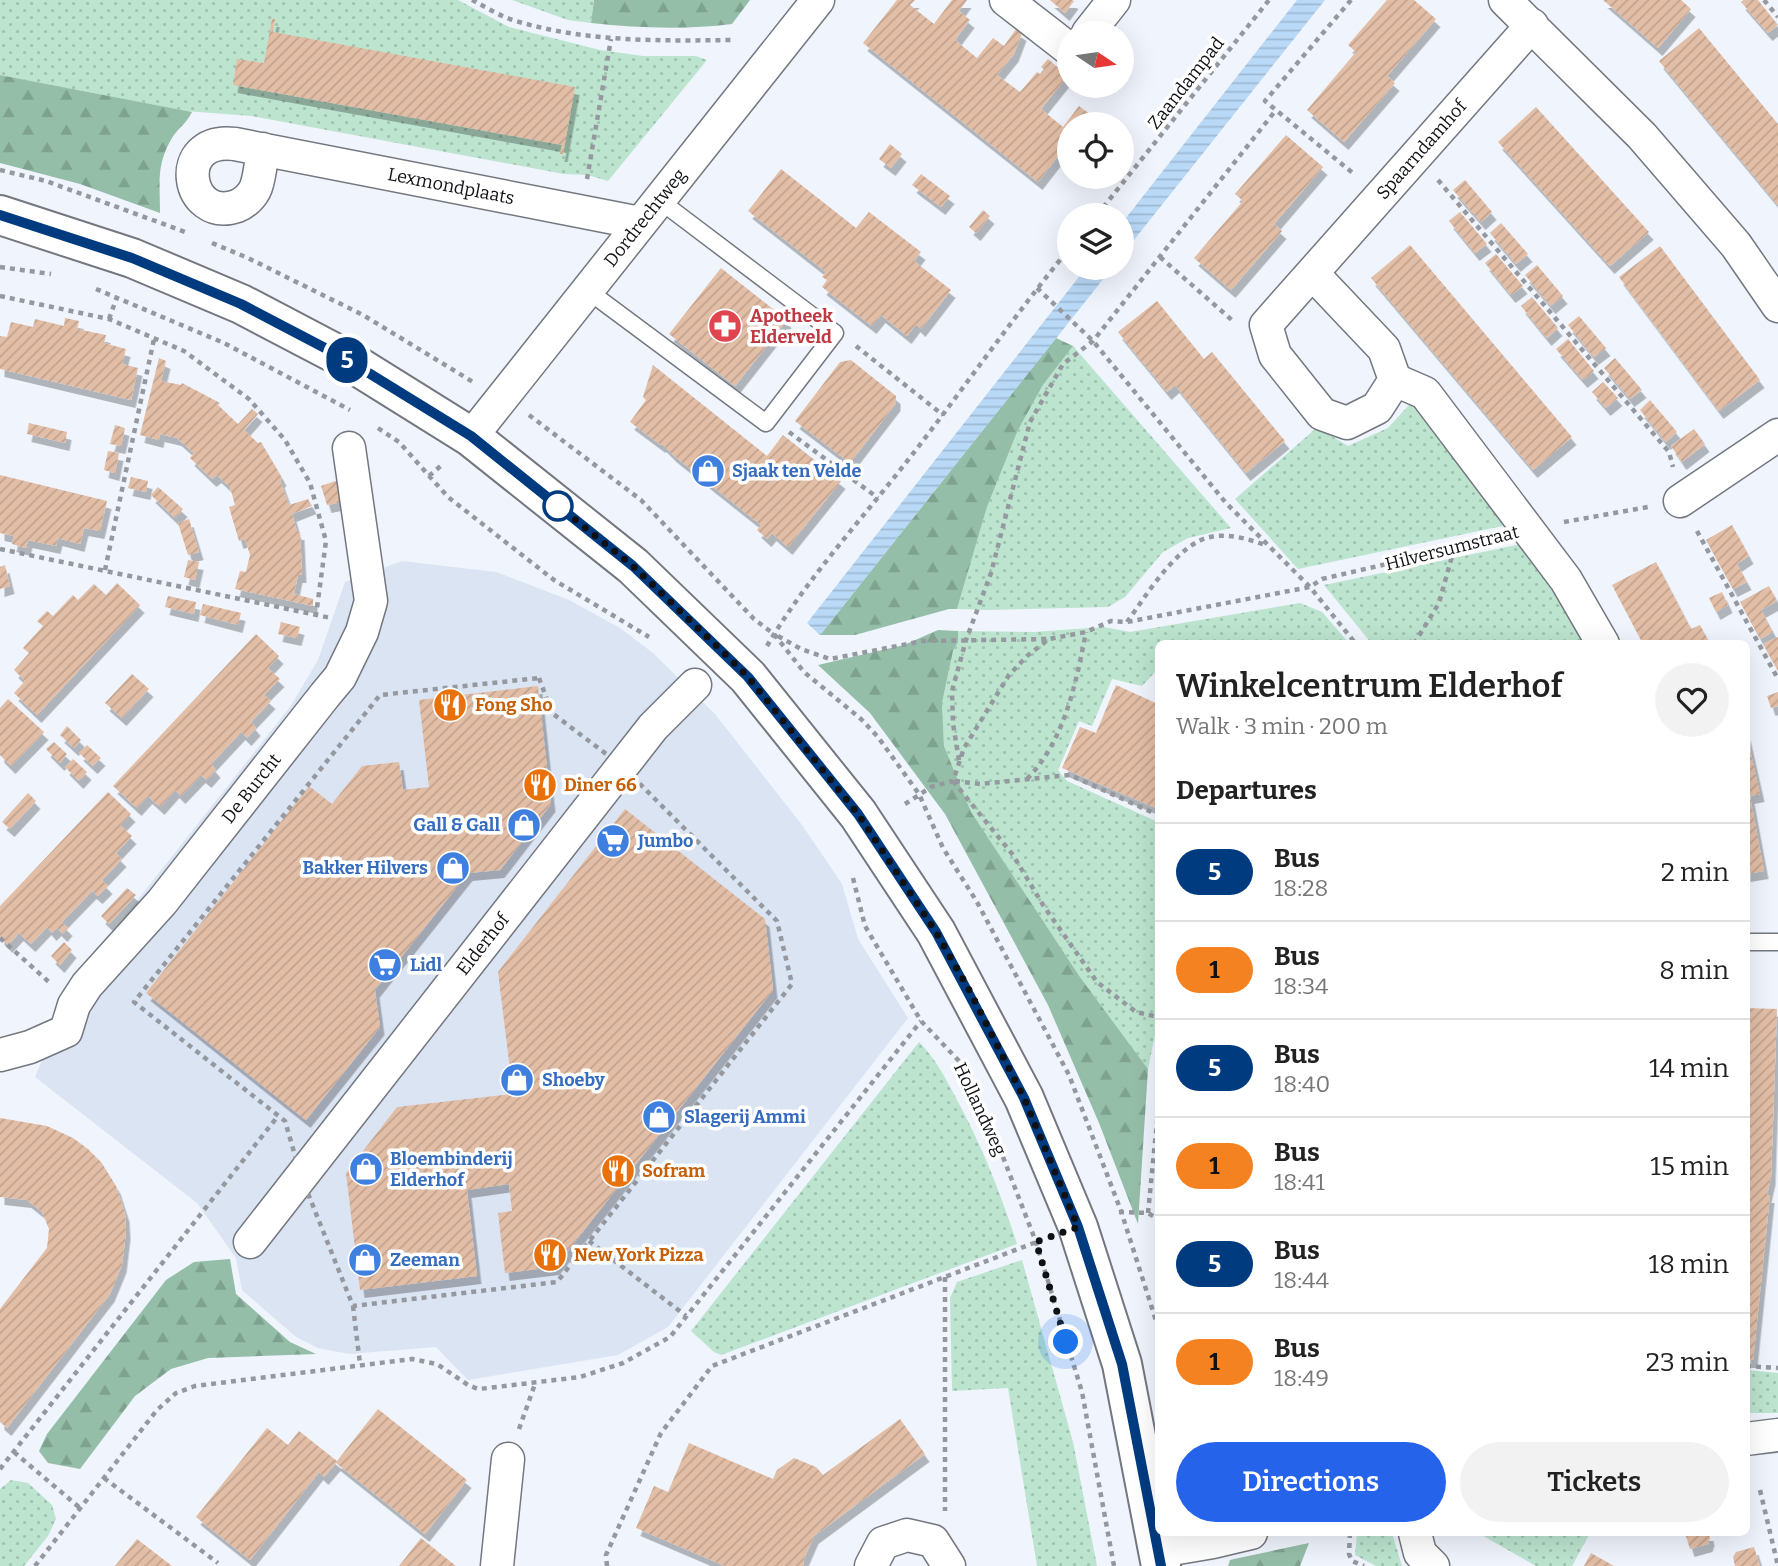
<!DOCTYPE html>
<html lang="en">
<head>
<meta charset="utf-8">
<style>
	:root { --surface:#fff; --page:#f2f2f2; --text:#222; --muted:#767676; --line:#e0e0e0; --accent:#2563eb }
	body { margin:0; font-family:Bitter,serif; background:var(--page); color:var(--text); height:100vh; display:flex; flex-direction:column; font-size:26px; white-space:nowrap }
	* { box-sizing:border-box; margin:0 }
	p { font-size:23px; color:var(--muted) }
	.icon { flex:none; width:38px; height:38px; fill:none; stroke:currentColor; stroke-width:2; stroke-linecap:round; stroke-linejoin:round }
	.map { position:relative; flex:1; overflow:hidden }
	.details { position:absolute; left:1155px; top:640px; width:595px; height:896px; display:flex; flex-direction:column; background:var(--surface); border-radius:10px; box-shadow:0 7px 28px #0002 }
	.details>* { flex:none }
	.badge { padding:0 14px; border-radius:23px; font-size:24px; line-height:46px }
	.needle { width:46px; rotate:103deg }
	.controls { position:absolute; left:1057px; top:21px; display:grid; gap:14px }
	.controls a { display:grid; place-items:center; width:77px; height:77px; border-radius:50%; background:var(--surface); box-shadow:0 7px 28px #0002; font-size:35px }
	.you { position:absolute; width:35px; height:35px; margin:-18px; border:5px solid #fff; border-radius:50%; background:#1a73e8; box-shadow:0 0 0 10px #1a73e833 }
	.map>.badge { position:absolute; translate:-50% -50%; box-shadow:0 0 0 4px #fff }
	h2 { padding:0 21px; font-size:26px; line-height:63px }
	.round { display:grid; place-items:center; flex:none; width:74px; height:74px; border-radius:37px; background:var(--page) }
	.summary { display:flex; align-items:center; justify-content:space-between; height:119px; padding:0 21px }
	h1 { font-size:33px; font-weight:600; line-height:52px }
	.button { display:flex; gap:14px; margin-top:auto; padding:14px 21px }
	.button a { flex:1; height:80px; border-radius:42px; background:var(--accent); color:#fff; font-size:28px; font-weight:600; line-height:80px; text-align:center }
	.button a+a { background:var(--page); color:var(--text) }
	ul { padding:0; list-style:none }
	li { display:flex; align-items:center; gap:21px; height:98px; padding:0 21px; border-top:2px solid var(--line) }
	li div { flex:1 }
	li b { display:block; font-size:26px }
	li em { font-style:normal }
	li .badge { min-width:77px; font-weight:700; text-align:center }
	.map>svg:first-child { display:block }
</style>
</head>
<body>
<div class="map">
<svg width="1778" height="1566" viewBox="0 0 1778 1566">
	<defs>
		<pattern id="grass-dots" width="8" height="8" patternUnits="userSpaceOnUse" patternTransform="scale(1.75)"><rect width="8" height="8" fill="#bce4cf"/><path d="M2 2h.1M6 6h.1" fill="none" stroke="#a0c3b1" stroke-width="1.8" stroke-linecap="round"/></pattern>
		<pattern id="forest-firs" width="22" height="20" patternUnits="userSpaceOnUse" patternTransform="scale(1.75)"><rect width="22" height="20" fill="#95bea8"/><path d="M5 1l3.5 6h-7zM16 11l3.5 6h-7z" fill="#7fa290"/></pattern>
		<pattern id="water-rules" width="6" height="5" patternUnits="userSpaceOnUse" patternTransform="scale(1.75)"><rect width="6" height="5" fill="#b9d9f7"/><path d="M0 2.5h6" fill="none" stroke="#9eb9d3"/></pattern>
		<pattern id="building-hatch" width="6" height="6" patternUnits="userSpaceOnUse" patternTransform="scale(1.75)"><rect width="6" height="6" fill="#e3bea6"/><path d="M-1 1l2-2M0 6l6-6M5 7l2-2" fill="none" stroke="#c2a28e"/></pattern>
		<filter id="shadow"><feDropShadow dx="4.5" dy="8" stdDeviation="0" flood-color="#0004"/></filter>
	</defs>
	<rect width="100%" height="100%" fill="#eff4fd"/>
	<path fill="#dbe4f3" d="M402 561 496 572 569 600 620 628 653 653 715 714 802 825 842 884 858 939 908 1018 668 1327 618 1355 468 1380 436 1347 349 1354 318 1348 296 1337 242 1290 236 1258 197 1203 35 1077 76 978 290 707 318 660 345 582Z"/>
	<path fill="url(#grass-dots)" d="M0 0H458L509 27 600 50 643 56H696L707 60 608 181 588 175 564 174 251 116 186 111 0 75Z
		M512 0H594L591 23 568 20Z
		M1073 346 1231 528 1188 538 1163 552 1125 597 1108 607 987 610 957 609 987 507 1018 430 1043 385Z
		M1417 396 1512 524 1298 569 1235 499 1321 424 1330 435 1348 446 1388 428Z
		M1526 543 1588 644H1372L1324 585Z
		M1300 603 1322 612 1349 643 1158 644V669L1142 686 1112 679 1092 726 1079 721 1058 770 1067 781 1158 822V1020L1148 1069 1080 977 971 813 944 746 942 703 953 651 958 642V631L1034 632 1104 627 1130 632Z
		M919 1042C936 1059 946 1079 957 1100 982 1146 1001 1194 1017 1244L721 1355 714 1352 691 1331Z
		M1022 1260 1073 1442 1097 1566H1037L1008 1388 952 1391 950 1298 957 1282Z
		M1747 1370 1778 1373V1413H1747Z
		M11 1480 28 1483 52 1505 56 1519 48 1536 24 1566H0V1489Z
		M1357 1533H1392L1402 1566H1376L1355 1555Z
		M1478 1533H1590L1572 1566H1536Z"/>
	<path fill="url(#forest-firs)" d="M594 0H750L732 24C684 30 639 28 591 23Z
		M0 75 192 112C187 123 178 128 172 138 156 165 160 182 160 213L80 184 0 163Z
		M1056 338 1073 346 1043 385 1018 430 987 507 957 609H949L855 635H820Z
		M938 630 958 631V642L953 651 942 703 944 746 971 812 1080 977 1148 1069 1138 1224 1099 1123 1048 1005 945 814 870 713 818 665 904 645Z
		M230 1259 236 1294 290 1342 316 1354 208 1358 171 1369 135 1396 80 1469 48 1463 39 1451 47 1434 166 1280 194 1262Z
		M1309 1543 1300 1566H1228L1230 1560 1234 1559Z"/>
	<path fill="url(#water-rules)" d="M1297 0H1325L1122 255V223Z
		M1086 268H1112L820 635 807 623Z"/>
	<path fill="url(#building-hatch)" filter="url(#shadow)" d="M897 0H915L910 5 934 24 952 0H967L959 11 970 20 955 40 977 58 993 38 1004 46 1016 29 1022 33 1014 54 997 75 1020 92 1037 72 1040 74 1044 69 1041 67 1048 59 1062 71 1065 79 1041 109 1063 127 1079 106 1091 115 1083 124H1069V142L1038 182 863 43Z
		M1050 0H1072L1074 1 1065 13Z
		M1387 0H1414L1436 19 1387 76 1395 83 1344 142 1307 110 1356 52 1348 45Z
		M1603 0H1681L1691 9 1658 48Z
		M1744 0H1758L1778 25 1768 33 1741 2Z
		M272 19H275L273 32 575 87 563 154H560L562 145 233 85 237 59 264 63Z
		M1699 28 1778 124V205L1659 61Z
		M1536 107 1649 232 1610 266 1498 142Z
		M1286 135 1323 167 1274 224 1282 231 1231 290 1194 258 1243 201 1235 194Z
		M890 144 902 154 891 168 879 159Z
		M781 169 856 228 869 212 921 252 914 261 951 290 921 329 916 324 907 336 881 315 872 326 822 287 827 280 822 277 826 272 748 211Z
		M921 174 950 196 941 207 912 185Z
		M1465 180 1492 212 1481 222 1453 190Z
		M983 210 990 216 976 233 969 227Z
		M1460 212 1487 244 1475 253 1449 221Z
		M1501 223 1528 254 1516 264 1490 233Z
		M1410 245 1572 437 1533 470 1371 278Z
		M1660 246 1760 380 1719 411 1619 277Z
		M1496 254 1523 286 1511 295 1485 263Z
		M1537 265 1563 296 1551 306 1525 275Z
		M721 268 787 320 735 386 669 334Z
		M1532 297 1558 328 1547 338 1521 306Z
		M1157 301 1204 359 1212 352 1285 441 1246 473 1175 385 1167 392 1118 332Z
		M1579 316 1606 348 1594 357 1568 325Z
		M65 318 79 321 77 329 106 335 104 343 126 349 122 364 138 368 131 400 0 369V336L7 337 11 322 33 327 35 319 64 326Z
		M1568 339 1594 371 1583 380 1556 349Z
		M159 358 166 361 161 381 181 385 182 383 220 403 218 405 238 424 252 409 258 414 244 430 258 443 261 442 282 478 280 480 289 505 308 499 312 506 292 514 297 532H300L302 575H298L294 594 313 599V606L235 589 240 571 246 572 250 555 245 539 239 541 229 507 235 505 230 487 217 475 212 479 190 458 194 453 177 438 160 434 159 440 140 435Z
		M1615 358 1642 390 1630 399 1604 368Z
		M851 360 896 396V403L850 463 795 421 840 362Z
		M653 365 767 456 783 435 841 481 788 547 772 533 767 539 757 530 761 525 673 455 662 444 661 445 630 422 646 400 643 397Z
		M1603 382 1618 398 1606 408 1592 392Z
		M1650 400 1677 432 1666 442 1640 410Z
		M29 423 67 432 65 443 27 434Z
		M115 425 125 428 121 446 110 444Z
		M1694 429 1705 444 1682 462 1671 446Z
		M108 451 119 453 115 473 104 470Z
		M0 475 107 501 100 531 84 528 80 544 58 538 56 546 28 540 26 548 12 544 14 536 0 533Z
		M131 477 148 481 146 492 128 488Z
		M341 479 347 501 327 505 321 486Z
		M158 487 183 509 175 518 151 495Z
		M189 519 199 552 188 555 178 523Z
		M1732 525 1749 556 1737 564 1747 582 1733 589 1706 540Z
		M188 560 199 562 195 580 184 577Z
		M1656 562 1691 629 1700 625 1710 644H1643L1612 585Z
		M5 565 10 586 0 589V567Z
		M117 583 140 605 37 715 14 693 25 681 14 670 29 653 23 648 43 626 37 621 47 611 53 616 73 595 78 600 94 584 106 595Z
		M1769 586 1777 601 1761 610 1773 632 1760 639 1740 602Z
		M1722 592 1728 605 1716 612 1709 598Z
		M168 596 196 602 194 614 165 607Z
		M203 604 241 613 238 625 200 615Z
		M281 622 300 627 297 638 278 634Z
		M256 634 279 656 268 668 280 679 264 695 271 701 251 722 256 728 247 738 241 732 211 764 216 770 207 780 201 775 181 796 175 790 160 807 148 796 137 808 113 786Z
		M1778 637V671L1763 644Z
		M132 674 149 689 122 718 105 703Z
		M1116 685 1158 704V809L1062 768 1080 727 1096 733Z
		M538 686 551 804 500 870 468 873 375 990 380 1027 306 1120 146 993 309 786 332 804 362 766 399 762 403 790 429 787 419 700Z
		M1778 692V706L1771 708 1767 696Z
		M8 699 44 732 11 766 0 755V708Z
		M67 726 81 740 74 748 60 735Z
		M1746 732 1760 794 1750 796 1764 871 1746 874Z
		M54 742 67 754 60 763 46 749Z
		M87 745 101 758 93 766 79 753Z
		M73 759 87 772 79 781 65 767Z
		M108 792 131 814 120 825 132 836 116 853 122 859 102 880 108 886 98 896 92 891 62 922 68 928 63 934 57 928 52 933 47 927 31 944 19 933 8 945 0 937V906Z
		M28 793 36 801 10 829 2 822Z
		M625 809 765 919 773 990 555 1267 505 1273 498 1213 512 1211 509 1184 467 1190 477 1276 360 1290 346 1173 397 1107 513 1094 498 972Z
		M127 888 136 895 109 924 101 916Z
		M64 942 72 950 60 965 51 956Z
		M1746 1008 1777 1009 1771 1177 1767 1195H1770L1753 1360H1746Z
		M0 1118 47 1126 73 1138 88 1149 101 1162 116 1186 125 1214 126 1232 122 1265 110 1294 7 1428 0 1422V1309L47 1248 49 1229 42 1212 27 1200 0 1197Z
		M378 1409 467 1480 425 1534 336 1463 324 1477 319 1472 250 1560 196 1517 267 1428 288 1445 299 1431 337 1461Z
		M900 1419 925 1454 814 1536 803 1561 804 1566H725L636 1528 654 1486 668 1492 689 1443 773 1479 777 1470 794 1458 816 1467 823 1475Z
		M1685 1533H1709L1710 1538 1708 1544 1690 1549Z
		M421 1538 456 1566H399Z
		M137 1539 172 1566H115Z
		M1754 1547 1760 1566H1735L1733 1557 1736 1552Z
		M1591 1553 1614 1566H1584Z"/>
	<g fill="none" stroke-linecap="round" stroke-linejoin="round">
		<g stroke="#73777f" stroke-width="19">
			<path id="lane" d="M587 290 766 423 835 333 659 200
				M1746 942H1778"/>
		</g>
		<g stroke="#73777f" stroke-width="35">
			<g id="street">
				<path d="M1006 0 1069 49"/>
				<path d="M1505 0 1642 136 1736 245 1778 306"/>
				<path d="M1088 33 1114 0"/>
				<path id="s1" d="M263 149C261 161 260 176 256 187 253 195 245 203 237 206 186 224 171 136 235 144L640 223"/>
				<path id="s2" d="M1312 273 1384 349 1395 380 1377 408 1347 423 1322 414 1275 355 1266 325 1532 25"/>
				<path d="M1395 380 1425 393 1566 580 1603 644"/>
				<path id="s3" d="M471 437 818 0"/>
				<path d="M1680 501 1778 435"/>
				<path id="s4" d="M0 1055 30 1047 66 1031 74 1005 87 985 162 902 325 695 340 677 362 632 371 601 349 448"/>
				<path id="s5" d="M250 1242 653 727 695 685"/>
				<path d="M1746 1439 1778 1435"/>
				<path d="M1415 1533 1420 1553 1433 1566"/>
				<path d="M1160 1551 1213 1542 1251 1533"/>
				<path d="M497 1566 508 1459"/>
				<path d="M871 1566 883 1543 907 1535 933 1541 949 1566"/>
			</g>
		</g>
		<g stroke="#73777f" stroke-width="42">
			<path id="secondary" d="M0 215 132 258 241 304 346 359 471 437 633 566 748 677 858 814 936 932 1024 1098 1078 1227 1122 1364 1161 1566"/>
		</g>
		<path stroke="#95999f" stroke-width="4.5" stroke-dasharray="5 5" stroke-linecap="butt" d="M472 0C486 7 501 17 516 21 586 42 659 41 732 40
			M1351 0 1265 101 1354 174
			M1764 0 1778 17
			M0 170 46 181 188 233
			M587 179 611 39
			M1438 180 1669 452 1673 467
			M1097 215 1269 0
			M212 243 248 258 363 315 473 382
			M1160 257 1233 321
			M0 267 51 274
			M1037 288 1093 341 1226 503 1310 587 1356 644
			M96 289 224 343 350 410
			M0 296 109 319 184 351 249 399 285 440 310 483 326 541 316 615
			M109 319 117 297
			M856 346 943 415
			M529 415 641 500 754 619 774 634 804 672 861 719 878 737 919 794 943 848 977 902 1069 1075 1121 1211 1158 1327
			M378 428 399 442 448 497 554 580 649 637
			M789 432 878 498
			M429 476 444 463
			M1564 522 1648 507
			M1697 531 1778 679
			M0 549 331 618
			M105 570 154 339
			M1127 622C1146 596 1171 554 1201 540 1221 531 1246 538 1265 545
			M778 636 801 649 830 659 923 641 1049 639
			M1414 644 1439 603 1454 549
			M767 646C805 581 862 519 908 460 963 390 1013 317 1069 249
			M539 678 552 713 622 766 777 921 792 984 557 1282 353 1306 301 1176 285 1121 134 1002 380 695Z
			M959 760 953 724 952 691 966 640 991 573 1030 422 1063 364 1093 341 1276 110
			M1027 779C1065 740 1076 683 1086 632
			M953 781 1013 855 1043 905 1097 982 1136 1012 1158 1017
			M955 781 980 784 1070 775 1158 815
			M905 804 931 787 953 781 964 748 1009 675 1027 656 1049 639 1086 632 1111 621 1127 622 1310 587 1322 579 1495 539
			M853 878 865 926 921 1021 959 1061
			M0 938 50 983
			M966 1075 996 1139 1036 1242 1082 1392 1114 1566
			M1119 1212 1148 1213 1158 1219
			M1148 1213 1158 1112
			M589 1241 686 1316
			M945 1277V1511
			M353 1306 360 1364
			M1746 1366 1778 1368
			M519 1429 535 1384
			M14 1452 80 1508
			M0 1469 278 1116
			M104 1478 218 1563
			M1760 1490 1778 1566
			M1350 1533 1349 1554 1352 1561 1364 1566
			M35 1566 157 1410 176 1393 195 1386 412 1359 437 1364 468 1385 478 1389 488 1388 580 1377 623 1363 670 1337 921 1021
			M607 1566 606 1555 661 1433 712 1366 1039 1241"/>
		<use href="#lane" stroke="#fff" stroke-width="16"/>
		<use href="#street" stroke="#fff" stroke-width="32"/>
		<use href="#secondary" stroke="#fff" stroke-width="38"/>
	</g>
	<g fill="none" stroke-linecap="round" stroke-linejoin="round">
		<g stroke="#fff" stroke-width="16">
			<path id="line" d="M0 215 132 258 241 304 346 359 471 436 633 566 748 677 858 814 936 932 1024 1098 1078 1227 1122 1364 1161 1566"/>
		</g>
		<use href="#line" stroke="#003b80" stroke-width="10"/>
		<path stroke="#0f1114" stroke-width="7" stroke-dasharray="0 12.6" d="M558 506 552 501 633 566 725 654 748 677 858 814 936 932 968 988 1024 1098 1078 1227 1036 1242 1066 1342"/>
	</g>
	<defs>
		<g id="pharmacy-disc" transform="scale(1.75)"><circle r="9.5" fill="#e0444e" stroke="#fff"/><path d="M-2-6h4v4h4v4h-4v4h-4v-4h-4v-4h4Z" fill="#fff"/></g>
		<g id="shop-disc" transform="scale(1.75)"><circle r="9.5" fill="#3f7fe0" stroke="#fff"/><path d="M-5-2.5h2.3a2.7 3.5 0 0 1 5.4 0H5L5.5 6h-11ZM-1.5-2.5h3a1.5 2.3 0 0 0-3 0Z" fill="#fff"/></g>
		<g id="restaurant-disc" transform="scale(1.75)"><circle r="9.5" fill="#e8710a" stroke="#fff"/><path d="M-5-6h1v4h1v-4h1v4h1v-4h1v5L-1.5 .5V6h-2V.5L-5-1ZM5-6V6H3V1.5H1.5Q1.5-4 5-6Z" fill="#fff"/></g>
		<g id="supermarket-disc" transform="scale(1.75)"><circle r="9.5" fill="#3f7fe0" stroke="#fff"/><path d="M-6-5.5h2.5l.6 2H6L4.5 2H-2.5L-4.4-4H-6ZM-1.5 3.2a1.3 1.3 0 1 0 .1 0ZM3 3.2a1.3 1.3 0 1 0 .1 0Z" fill="#fff"/></g>
	</defs>
	<g fill-rule="evenodd">
		<use href="#pharmacy-disc" x="725" y="326"/>
		<use href="#shop-disc" x="708" y="471"/>
		<use href="#restaurant-disc" x="450" y="705"/>
		<use href="#restaurant-disc" x="540" y="785"/>
		<use href="#shop-disc" x="524" y="825"/>
		<use href="#supermarket-disc" x="613" y="841"/>
		<use href="#shop-disc" x="453" y="868"/>
		<use href="#supermarket-disc" x="385" y="965"/>
		<use href="#shop-disc" x="517" y="1080"/>
		<use href="#shop-disc" x="659" y="1117"/>
		<use href="#shop-disc" x="366" y="1169"/>
		<use href="#restaurant-disc" x="618" y="1171"/>
		<use href="#restaurant-disc" x="550" y="1255"/>
		<use href="#shop-disc" x="365" y="1260"/>
	</g>
	<circle fill="#fff" stroke="#003b80" stroke-width="3.5" cx="558" cy="506" r="14"/>
	<g text-anchor="middle" dominant-baseline="central" stroke-width="7" stroke-linejoin="round" paint-order="stroke">
		<g font-size="18" fill="#0f1114" stroke="#fff">
			<text transform="translate(1186 83) rotate(-52)">Zaandampad</text>
			<text stroke="none"><textPath href="#s2" startOffset="572">Spaarndamhof</textPath></text>
			<text stroke="none"><textPath href="#s1" startOffset="411">Lexmondplaats</textPath></text>
			<text stroke="none"><textPath href="#s3" startOffset="280">Dordrechtweg</textPath></text>
			<text transform="translate(1452 548) rotate(-14)">Hilversumstraat</text>
			<text stroke="none"><textPath href="#s4" startOffset="378">De Burcht</textPath></text>
			<text stroke="none"><textPath href="#s5" startOffset="378">Elderhof</textPath></text>
			<text transform="translate(980 1109) rotate(65)">Hollandweg</text>
		</g>
		<g font-size="18" font-weight="bold" fill="#be3a42" stroke="#fff" text-anchor="start">
			<text x="750" y="316">Apotheek<tspan x="750" dy="21">Elderveld</tspan></text>
		</g>
		<g font-size="18" font-weight="bold" fill="#366cbe" stroke="#fff" text-anchor="start">
			<text x="732" y="471">Sjaak ten Velde</text>
			<text x="500" y="825" text-anchor="end">Gall &amp; Gall</text>
			<text x="638" y="841">Jumbo</text>
			<text x="428" y="868" text-anchor="end">Bakker Hilvers</text>
			<text x="410" y="965">Lidl</text>
			<text x="542" y="1080">Shoeby</text>
			<text x="684" y="1117">Slagerij Ammi</text>
			<text x="390" y="1159">Bloembinderij<tspan x="390" dy="21">Elderhof</tspan></text>
			<text x="390" y="1260">Zeeman</text>
		</g>
		<g font-size="18" font-weight="bold" fill="#c56008" stroke="#fff" text-anchor="start">
			<text x="475" y="705">Fong Sho</text>
			<text x="564" y="785">Diner 66</text>
			<text x="642" y="1171">Sofram</text>
			<text x="574" y="1255">New York Pizza</text>
		</g>
	</g>
</svg>
<div class="controls">
<a><svg class="needle" viewBox="-14 -14 28 28"><path d="M0-13l5 13h-10z" fill="#e53935"/><path d="M0 13l5-13h-10z" fill="#767676"/></svg></a>
<a><svg class="icon" aria-label="locate" viewBox="0 0 24 24"><circle cx="12" cy="12" r="6"/><path d="M12 2v4M12 18v4M2 12h4M18 12h4"/></svg></a>
<a><svg class="icon" aria-label="layers" viewBox="0 0 24 24"><path d="M12 4l9 5-9 5-9-5zM3 14l9 5 9-5"/></svg></a>
</div>
<div class="you" style="left:1066px;top:1342px"></div>
<b class="badge" style="left:347px;top:360px;background:#003b80;color:#fff">5</b>
<section class="details">
<div class="summary"><div><h1>Winkelcentrum Elderhof</h1><p>Walk · 3 min · 200 m</p></div><a class="round"><svg class="icon" aria-label="heart" viewBox="0 0 24 24"><path d="M12 20l-8-8c-3-5 5-10 8-4 3-6 11-1 8 4z"/></svg></a></div>
<h2>Departures</h2>
<ul>
<li><span class="badge" style="background:#003b80;color:#fff">5</span><div><b>Bus</b><p>18:28</p></div><em>2 min</em></li>
<li><span class="badge" style="background:#f58220;color:#111">1</span><div><b>Bus</b><p>18:34</p></div><em>8 min</em></li>
<li><span class="badge" style="background:#003b80;color:#fff">5</span><div><b>Bus</b><p>18:40</p></div><em>14 min</em></li>
<li><span class="badge" style="background:#f58220;color:#111">1</span><div><b>Bus</b><p>18:41</p></div><em>15 min</em></li>
<li><span class="badge" style="background:#003b80;color:#fff">5</span><div><b>Bus</b><p>18:44</p></div><em>18 min</em></li>
<li><span class="badge" style="background:#f58220;color:#111">1</span><div><b>Bus</b><p>18:49</p></div><em>23 min</em></li>
</ul>
<div class="button"><a>Directions</a><a>Tickets</a></div>
</section>
</div>
</body>
</html>
